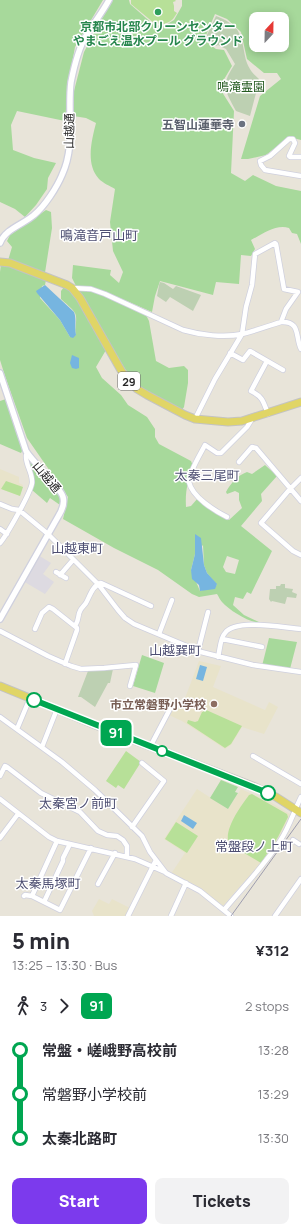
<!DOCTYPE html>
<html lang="en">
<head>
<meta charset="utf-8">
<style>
	:root { --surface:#fff; --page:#f2f2f3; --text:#2b2b33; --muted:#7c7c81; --accent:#7c3aed }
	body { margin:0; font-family:Manrope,"Noto Sans JP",sans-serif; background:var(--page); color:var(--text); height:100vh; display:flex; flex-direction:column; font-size:15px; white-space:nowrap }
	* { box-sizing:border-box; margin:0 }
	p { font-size:13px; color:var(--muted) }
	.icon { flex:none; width:22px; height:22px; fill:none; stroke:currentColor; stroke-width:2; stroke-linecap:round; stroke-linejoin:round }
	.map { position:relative; height:916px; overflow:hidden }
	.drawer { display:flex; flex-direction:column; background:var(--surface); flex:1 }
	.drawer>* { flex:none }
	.badge { padding:0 8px; border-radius:6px; font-size:14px; line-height:26px }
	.needle { width:26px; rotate:22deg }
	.buttons { position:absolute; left:249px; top:12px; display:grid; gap:8px }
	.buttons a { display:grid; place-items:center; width:40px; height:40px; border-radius:8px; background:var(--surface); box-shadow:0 2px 10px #0003; font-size:20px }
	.map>.badge { position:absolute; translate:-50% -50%; box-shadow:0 0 0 2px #fff }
	.legs { display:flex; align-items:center; gap:6px; height:44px; padding:0 12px; font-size:13px }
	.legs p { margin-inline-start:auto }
	.summary { display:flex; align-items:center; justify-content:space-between; height:68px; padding:0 12px }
	h1 { font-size:22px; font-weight:800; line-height:30px }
	.primary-button { display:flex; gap:8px; margin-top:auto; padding:8px 12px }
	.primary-button a { flex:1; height:46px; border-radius:8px; background:var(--accent); color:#fff; font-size:16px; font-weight:800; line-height:46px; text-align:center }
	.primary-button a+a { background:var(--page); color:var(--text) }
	ul { padding:0 12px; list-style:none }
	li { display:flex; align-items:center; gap:14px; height:44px; font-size:15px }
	li i { display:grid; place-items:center; width:6px; height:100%; margin:0 5px; background:currentColor }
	li i::after { content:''; width:10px; height:10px; margin:-5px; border:3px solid; border-radius:50%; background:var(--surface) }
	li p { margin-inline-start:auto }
	li:first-child i { background:linear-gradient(#0000 50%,currentColor 0) }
	li:last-child i { background:linear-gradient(currentColor 50%,#0000 0) }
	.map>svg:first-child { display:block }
</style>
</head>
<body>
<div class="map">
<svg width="301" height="916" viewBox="0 0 301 916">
	<rect width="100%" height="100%" fill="#e8e4d9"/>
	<path fill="#dddae1" d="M38 555 51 563 43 574 54 582 45 594 23 581Z"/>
	<path fill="#e8e3ca" d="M0 469 19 477V483L23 485 20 496 1 489 0 491Z
		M199 661 221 666 213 687 265 710 269 702 278 707 264 734 242 727 231 745 225 749 182 721 169 715 175 705 184 701Z
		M197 789 228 809 241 789 270 802 290 814V816L280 838 256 871 242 884 223 906 196 886 171 874 185 853 164 839Z
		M99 899 109 904 112 899 130 908 126 916H94L92 911Z"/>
	<path fill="#a7d99b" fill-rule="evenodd" d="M0 0H103L75 47 68 85 65 121 17 111 11 125 13 150 34 158 56 163 48 178 47 189 36 205 25 217 15 209 0 202Z
		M112 0H129L130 4 154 25 164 26 174 20 182 6V0H301V140L289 137 266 155 248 159H241L260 96 281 79 277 73H264L247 59 241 32 227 19 215 14 204 40 216 49 224 50 232 66 223 81 222 92 234 111 231 173 245 181 253 175 276 186 301 191V244L297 234 292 233 289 228C276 224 263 234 251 240L255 249 251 256 241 255 239 284 216 282 213 295 160 281 155 296 152 312 106 292 76 286 72 278 73 265 111 270 110 275 119 283 123 272 113 251 110 222 115 189C110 186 103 183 99 179 85 164 92 139 96 123L86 118 73 116 74 91 84 52ZM256 19H282V45H256Z
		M46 210 51 212 52 228 44 279 46 280 45 285 42 286 40 298 60 320 70 337 76 335C74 329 78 319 75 313 72 308 65 303 61 299V291L64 287 76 295 106 350 96 367 102 378 121 395 128 405 147 417 155 429V437L159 444 191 461 193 466C188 480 185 491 186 507L191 506 198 498 215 513 229 520 242 508 239 500V493L235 491 227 494 226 492C230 484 238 475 247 472L252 474 265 465 277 476 261 494 262 501 241 526 272 551 251 594 247 592 243 599 235 597 233 605 244 615 261 623C250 623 230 611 222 602 220 600 219 597 217 594L199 597 192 594 158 570 114 548 63 519 68 497 27 438 5 376 0 360V272L1 264H7L12 247 7 241 10 235ZM203 545 204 565 207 573 217 585 200 591 191 570 195 554ZM227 556 239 560 235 574 226 572 223 567Z
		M78 290C103 291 124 304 146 315L149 321 156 361 169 368 184 366 188 370V383L184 407 182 410 149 393 136 384 125 369Z
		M6 399 23 449 21 453 0 444V401Z
		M30 462 59 494 61 498 60 505 50 498 47 503 32 490 34 484Z
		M269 638 297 642 290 669 262 666Z
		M142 655 164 663 155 693 133 686Z
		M221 780 238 787 235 792 238 793 228 809 210 798Z"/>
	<path fill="#bdd0b2" d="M216 16C224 19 236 25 239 33 247 51 241 64 259 79L256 93 250 116 236 111C225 90 220 86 235 64L226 49 218 45 216 46 207 40 206 37Z
		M160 282 164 283 173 289 176 286 201 295 193 311 170 297 166 302 157 296 159 285Z
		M281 584H285V588L293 589 292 592 297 594 296 598 287 597 285 604 272 601 271 602 269 599 270 589H276V586H280Z
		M113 669 110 683H108L95 707 81 697H78L88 671Z"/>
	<path fill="#b7e098" d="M131 0H175L176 1 173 2 174 6V11L177 13 173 19 169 22 164 24 154 23 131 4Z
		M6 481 23 487 20 496 1 489Z
		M204 709 242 726 231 744 225 748 187 723 188 720 195 722 198 721 202 712H203Z
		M126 751 141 762 124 789 118 785 116 788 106 781Z
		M252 794 287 814 288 817 278 837 261 863 229 844C223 830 241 806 249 795Z
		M176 822 198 836 187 853 165 839Z"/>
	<path fill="#76b5e0" d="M45 285 74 312C77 320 74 327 76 335L73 338 70 337 60 320 37 293 36 291Z
		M72 355 79 358V368L76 369 72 368 70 363Z
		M195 534 201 538 204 565 207 573 217 584 215 589 200 591 199 585 192 579 191 570 195 554Z
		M200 665 207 667 203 681 196 679Z
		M184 815 197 823 193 829 181 821Z"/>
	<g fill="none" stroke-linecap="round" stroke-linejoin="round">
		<g stroke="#cfd0de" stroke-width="6">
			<path id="minor" d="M301 157H290L289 156 295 143 293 139H289L270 156 260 161 261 165 265 170 301 176
				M72 288 91 289 105 294 183 330C200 335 225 338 242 334 255 331 268 326 281 322 301 321 295 337 301 349
				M230 353 243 360 250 351 283 370
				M267 361 251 391C263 397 263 401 268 414
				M195 419 215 379 242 334 246 307 252 285 255 254 275 243 276 244 284 289 298 292 286 309 281 322
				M239 462 252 447 256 448 301 501
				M301 478 290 489 261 523 293 551 301 555
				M0 504 12 509 19 510 48 534 98 584 118 610 125 618 134 624 201 652 253 665 301 672
				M227 517C215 511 192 497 189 482 188 474 201 453 205 445L217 453H221L247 427 252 419
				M0 529 7 534
				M0 543C7 535 31 492 32 483 33 473 25 465 26 455L28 454
				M56 572 66 578
				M60 575 73 560
				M75 626C80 618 77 617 80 611 81 608 84 606 86 603 90 596 92 586 101 583L151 606
				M35 629 42 613 49 607 53 609 77 628V630L65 664
				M0 631 48 656 71 666 81 669 104 668 136 665 130 686
				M159 634 172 600
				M222 639 262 647
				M198 651 208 612
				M218 657C220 650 220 638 225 633 236 618 284 628 301 629
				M0 717 62 762 95 790 142 836 150 852 166 873 200 891 231 916
				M17 729 30 698
				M42 747 57 709
				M150 747 171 707
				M253 756 301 784
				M0 776 5 766 7 767 41 793 80 812 98 831 107 835 117 836 123 840 127 846V857
				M0 799 49 837 57 841 135 859 165 872
				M132 827 164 781 142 763
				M0 838 18 814
				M293 840 299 844
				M57 841 32 896 60 910 91 848
				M98 884 115 853
				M24 896 25 895 32 896
				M44 902 63 861V858L70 844
				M224 910C243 887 264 866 280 841 289 828 294 811 301 797
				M128 916 156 860
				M171 916 186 883
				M275 916 301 879"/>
		</g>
		<g stroke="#cfd0de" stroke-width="8">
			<path id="tertiary" d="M0 243C5 229 24 224 34 215 45 206 57 187 62 175 76 145 67 113 71 82 74 67 78 49 86 36 93 24 102 13 109 0
				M0 373 26 451C34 464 60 486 63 497 65 504 62 510 59 515L0 619"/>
		</g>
		<g stroke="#c3c3c3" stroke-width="9">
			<path id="primary" d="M0 262 10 263 67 285 72 288 80 298 122 372 137 389 147 395 185 415 195 419 228 422 242 421 301 402
				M0 686 103 728 255 787 276 797 301 813"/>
		</g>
		<use href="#minor" stroke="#fff" stroke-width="4.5"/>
		<use href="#tertiary" stroke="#fff" stroke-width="5.5"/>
		<use href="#primary" stroke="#e0d566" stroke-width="7"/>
		<path stroke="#9d9daf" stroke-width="1" d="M231 916 301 819"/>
	</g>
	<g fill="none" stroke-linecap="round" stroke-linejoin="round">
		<g stroke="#fff" stroke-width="9">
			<path id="line-1" d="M34 700 268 793"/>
		</g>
		<use href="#line-1" stroke="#00a651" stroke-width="6"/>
	</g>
	<circle fill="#2e9e5b" stroke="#fff" stroke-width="1.5" cx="158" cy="12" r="4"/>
	<circle fill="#6b7280" stroke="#fff" stroke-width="1.5" cx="242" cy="124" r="4"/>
	<g fill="#fff" stroke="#00a651" stroke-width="2">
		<circle cx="34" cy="700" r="7"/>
		<circle cx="162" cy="751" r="5"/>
		<circle cx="268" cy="793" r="7"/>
	</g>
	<circle fill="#8d6e63" stroke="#fff" stroke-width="1.5" cx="214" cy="704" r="4"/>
	<g text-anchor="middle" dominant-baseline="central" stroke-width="3" stroke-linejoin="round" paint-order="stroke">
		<rect fill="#fff" stroke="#686868" stroke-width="1" x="118" y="372" width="22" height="18" rx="3"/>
		<g font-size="11" font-weight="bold" fill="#272727">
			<text x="129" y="381">29</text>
		</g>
		<g font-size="12" font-weight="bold" fill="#27864d" stroke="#fff">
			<text x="158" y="26">京都市北部クリーンセンター<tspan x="158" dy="14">やまごえ温水プール グラウンド</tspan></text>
		</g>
		<g font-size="12" fill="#245a20" stroke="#fff">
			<text x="241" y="86">鳴滝霊園</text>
		</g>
		<g font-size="12" font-weight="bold" fill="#5b616d" stroke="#fff" text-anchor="end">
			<text x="234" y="124">五智山蓮華寺</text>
		</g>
		<g font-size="12" fill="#272727" stroke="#fff">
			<text transform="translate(69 131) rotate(-89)">山越通</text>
			<text transform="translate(47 477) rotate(50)">山越通</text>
		</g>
		<g font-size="12" font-weight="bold" fill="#785e54" stroke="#fff" text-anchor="end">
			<text x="206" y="704">市立常磐野小学校</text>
		</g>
		<g font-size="13" fill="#4d4e72" stroke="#fff">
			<text x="99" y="235">鳴滝音戸山町</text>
			<text x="207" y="475">太秦三尾町</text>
			<text x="77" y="548">山越東町</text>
			<text x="175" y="650">山越巽町</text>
			<text x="78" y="803">太秦宮ノ前町</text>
			<text x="254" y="846">常盤段ノ上町</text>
			<text x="48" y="883">太秦馬塚町</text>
		</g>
	</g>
</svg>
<div class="buttons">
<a><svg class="needle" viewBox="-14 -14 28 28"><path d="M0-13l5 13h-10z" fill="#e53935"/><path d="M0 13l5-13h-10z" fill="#7c7c81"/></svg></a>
</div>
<b class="badge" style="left:116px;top:733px;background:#00a651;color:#fff">91</b>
</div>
<section class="drawer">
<div class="summary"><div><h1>5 min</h1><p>13:25 – 13:30 · Bus</p></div><b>¥312</b></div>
<div class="legs"><svg class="icon" aria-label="walk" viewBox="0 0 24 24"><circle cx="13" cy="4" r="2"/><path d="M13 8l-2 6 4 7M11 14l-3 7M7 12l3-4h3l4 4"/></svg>3<svg class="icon" aria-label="forward" viewBox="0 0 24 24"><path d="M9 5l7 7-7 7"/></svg><b class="badge" style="background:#00a651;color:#fff">91</b><p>2 stops</p></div>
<ul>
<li><i style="color:#00a651"></i><b>常盤・嵯峨野高校前</b><p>13:28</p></li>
<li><i style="color:#00a651"></i><span>常磐野小学校前</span><p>13:29</p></li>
<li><i style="color:#00a651"></i><b>太秦北路町</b><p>13:30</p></li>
</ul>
<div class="primary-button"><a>Start</a><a>Tickets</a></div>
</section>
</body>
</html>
